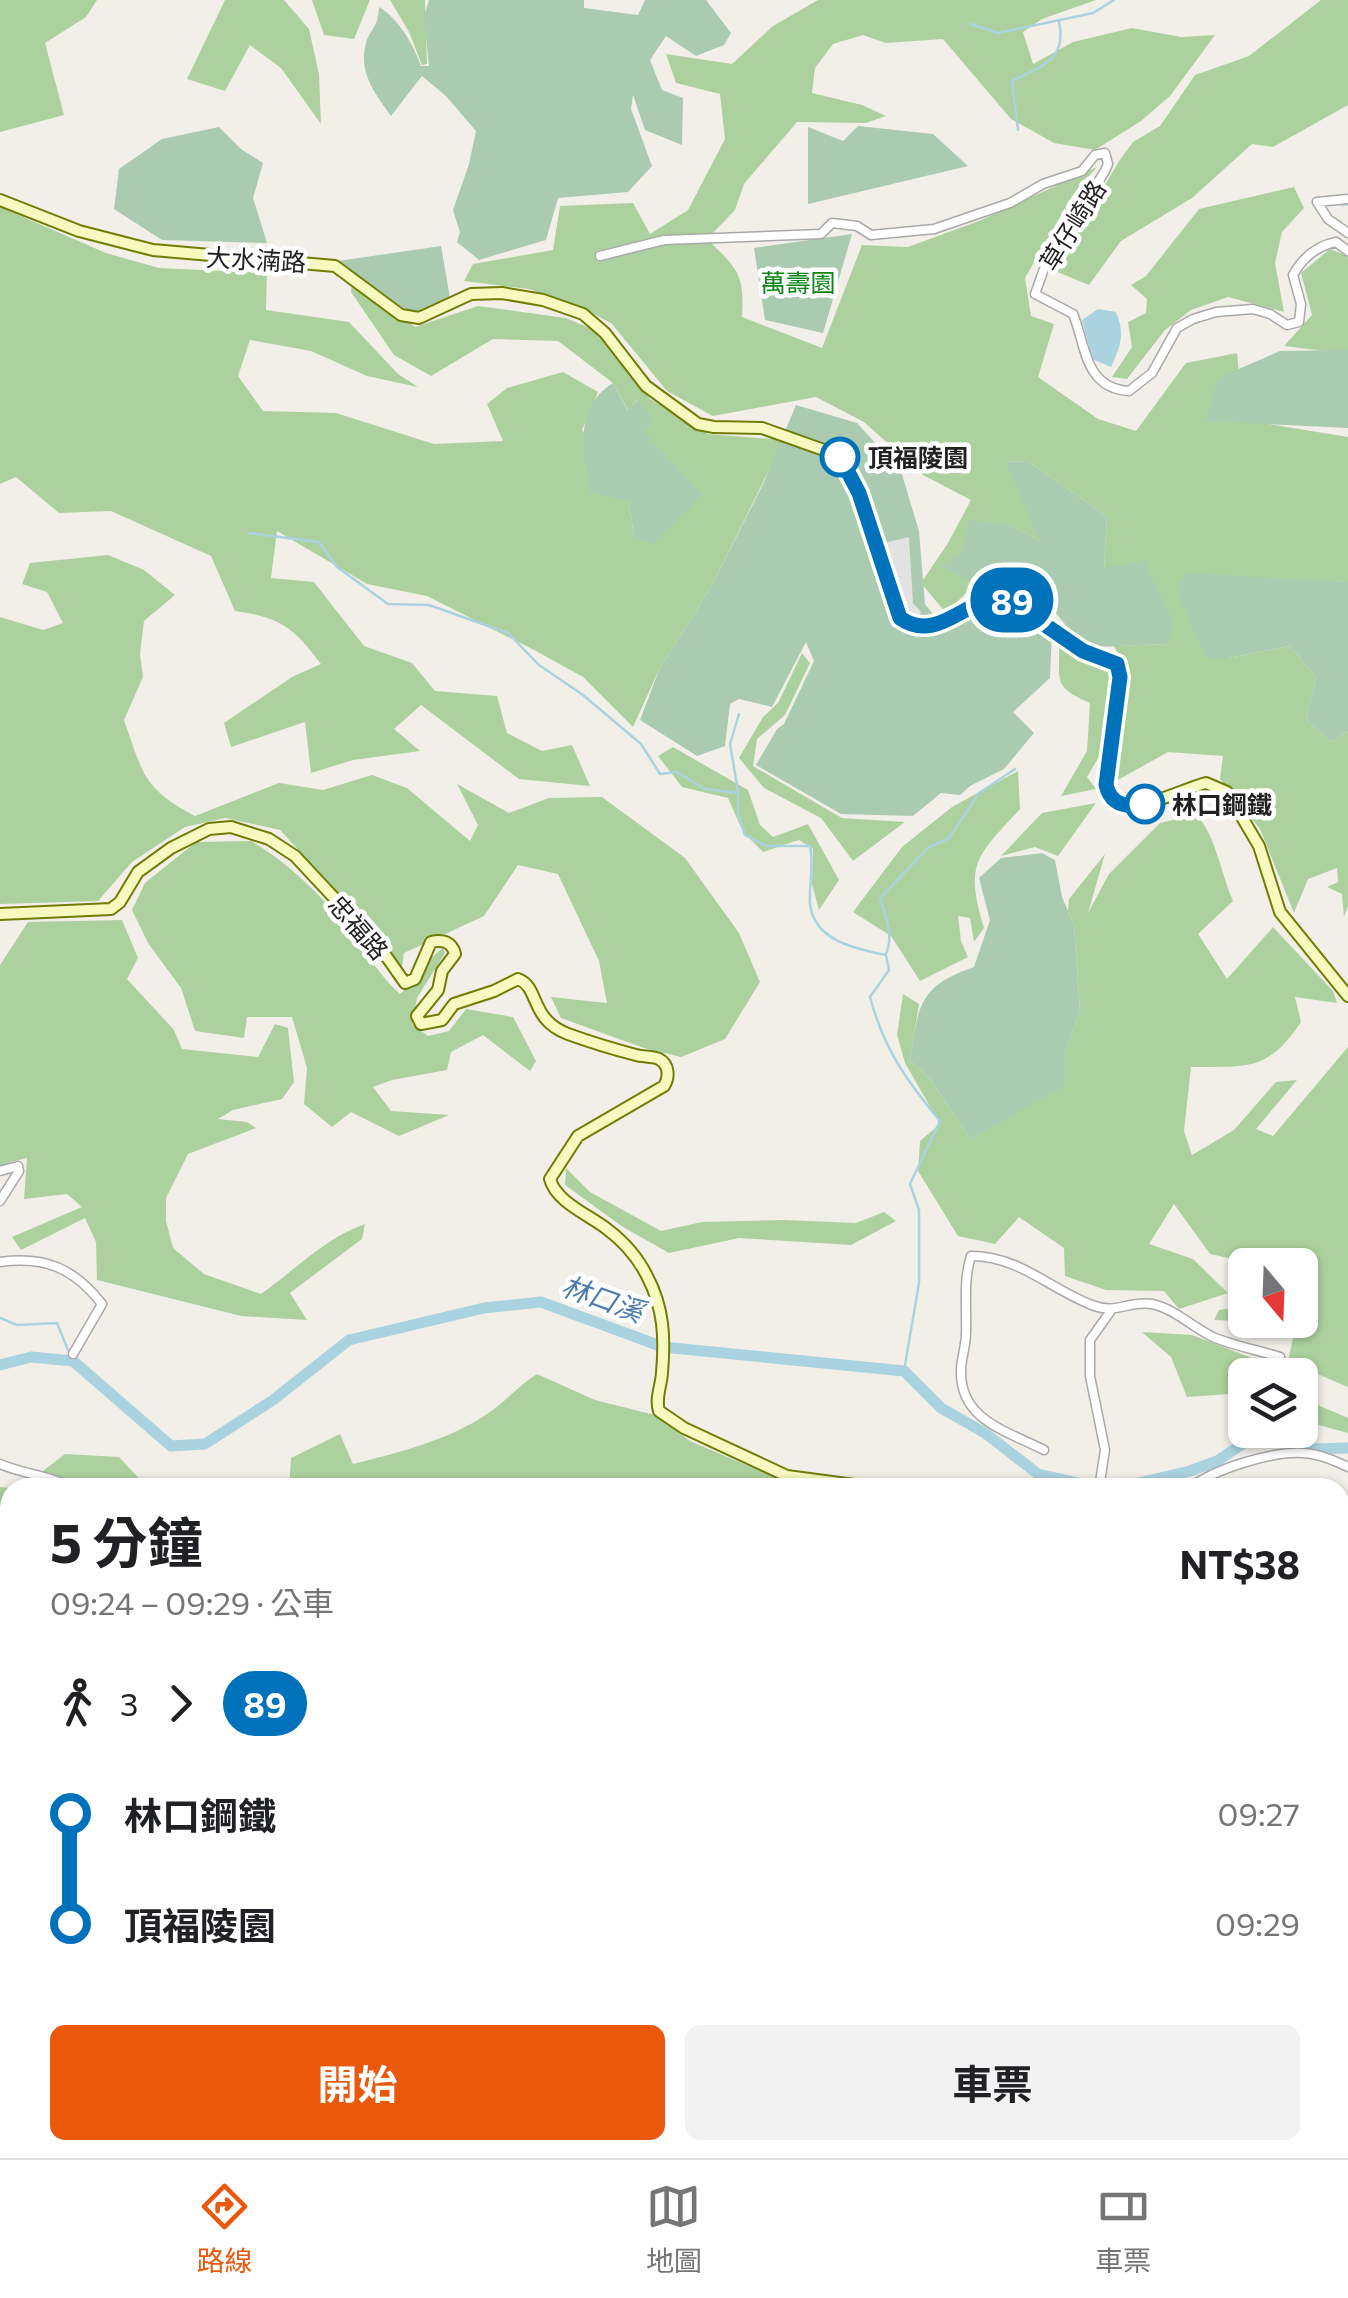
<!DOCTYPE html>
<html lang="zh-TW">
<head>
<meta charset="utf-8">
<style>
	:root { --surface:#fff; --page:#f2f2f2; --text:#202124; --muted:#757577; --line:#e0e0e0; --accent:#ea580c }
	body { margin:0; font-family:Commissioner,"Noto Sans TC",sans-serif; background:var(--page); color:var(--text); height:100vh; display:flex; flex-direction:column; font-size:38px; white-space:nowrap }
	* { box-sizing:border-box; margin:0 }
	p { font-size:32px; color:var(--muted) }
	.icon { flex:none; width:55px; height:55px; fill:none; stroke:currentColor; stroke-width:2; stroke-linecap:round; stroke-linejoin:round }
	.map { position:relative; flex:1; overflow:hidden }
	.sheet { position:absolute; left:0px; top:1478px; width:1350px; height:682px; display:flex; flex-direction:column; background:var(--surface); border-radius:30px 30px 0 0; box-shadow:0 2px 8px #0004 }
	.sheet>* { flex:none }
	.badge { padding:0 20px; border-radius:32px; font-size:35px; line-height:65px }
	.needle { width:65px; rotate:161deg }
	.controls { position:absolute; left:1228px; top:1248px; display:grid; gap:20px }
	.controls a { display:grid; place-items:center; width:90px; height:90px; border-radius:15px; background:var(--surface); box-shadow:0 2px 8px #0004; font-size:50px }
	.map>.badge { position:absolute; translate:-50% -50%; box-shadow:0 0 0 5px #fff }
	.legs { display:flex; align-items:center; gap:15px; height:110px; padding:0 50px; font-size:32px }
	.legs p { margin-inline-start:auto }
	.headline { display:flex; align-items:center; justify-content:space-between; height:170px; padding:0 50px }
	h1 { font-size:55px; font-weight:700; line-height:75px }
	.button { display:flex; gap:20px; margin-top:auto; padding:20px 50px }
	.button a { flex:1; height:115px; border-radius:15px; background:var(--accent); color:#fff; font-size:40px; font-weight:700; line-height:115px; text-align:center }
	.button a+a { background:var(--page); color:var(--text) }
	ul { padding:0 50px; list-style:none }
	li { display:flex; align-items:center; gap:35px; height:110px; font-size:38px }
	li i { display:grid; place-items:center; width:15px; height:100%; margin:0 12px; background:currentColor }
	li i::after { content:''; width:25px; height:25px; margin:-12px; border:8px solid; border-radius:50%; background:var(--surface) }
	li p { margin-inline-start:auto }
	li:first-child i { background:linear-gradient(#0000 50%,currentColor 0) }
	li:last-child i { background:linear-gradient(currentColor 50%,#0000 0) }
	.menu { display:flex; justify-content:space-around; align-items:center; height:140px; border-top:2px solid var(--line); background:var(--surface); font-size:28px; color:var(--muted) }
	.menu a { display:grid; justify-items:center; gap:5px }
	.menu .active { color:var(--accent) }
	.map>svg:first-child { display:block }
</style>
</head>
<body>
<div class="map">
<svg width="1348" height="2158" viewBox="0 0 1348 2158">
	<rect width="100%" height="100%" fill="#f2efe9"/>
	<path fill="#ebdbe8" d="M0 1805H10V2034L0 2024Z"/>
	<path fill="#add19e" d="M0 0H97L86 17 45 43 64 115 0 132Z
		M225 0H284L309 29 319 74 321 124 281 68 250 45 225 91 187 79Z
		M312 0H370L354 39 324 35Z
		M390 0H425L427 64 422 65 409 32Z
		M818 0H1096L1042 19 1023 32 1033 64 1073 42 1132 28 1181 37 1215 35 1170 96 1141 121 1095 150 1054 143 1011 119 943 39 886 43 863 35 833 44 815 68 812 93 862 105 886 116 866 123 797 122 744 184 735 210 707 239C737 268 745 274 742 317L822 348 862 245 908 247 979 221 1097 167 1072 196 1025 278 1031 316 1054 324 1038 377 1098 419 1136 431 1186 363 1237 353 1244 420 1348 437V582L1272 580 1228 658 1290 646 1316 677 1306 719 1331 742 1348 731V906L1344 917 1342 894 1327 887 1338 882 1337 868 1308 879 1294 913 1260 829 1220 779 1223 756 1168 752 1116 781C1121 739 1136 684 1114 646L1168 644 1104 569 1107 516 1027 461 1006 462 1042 542 1009 525 942 566 974 585 946 613 921 583 948 543 971 500 923 475 864 422 816 397 713 416 667 391 612 324 580 306 529 289 464 281 473 264 553 250 560 206 633 203 650 234 688 210 725 139 720 94 676 83 666 54 732 64 773 26Z
		M1321 0H1348V105L1273 147 1252 144 1192 198 1121 241 1089 285 1055 271 1119 161 1133 142 1160 126 1195 75 1249 56Z
		M1294 187 1304 208 1282 232 1275 263 1284 312 1228 297 1191 310 1165 330 1127 379 1112 377 1132 347 1128 322 1146 313 1147 299 1131 285 1146 276 1199 209Z
		M0 207 106 253 159 268 267 273 266 310 349 322 398 374 418 387 367 376 311 351 250 340 238 376 263 411 336 413 434 444 503 441 487 404 507 388 563 372 598 392 582 430 629 501 634 537 642 430 637 399 629 412 613 383 558 341 493 339 431 376 394 355 351 292 352 282 415 327 478 306 566 318 594 330 650 399 708 434 784 440 712 585 659 670 633 727 583 677 536 651 427 596 367 584 277 531 271 578 314 582 364 646 412 663 435 691 497 696 507 733 542 751 572 745 590 786 519 779 421 705 394 729 420 751 353 760 311 773 305 722 231 747 224 723 292 677 321 664C293 627 282 618 235 611L211 556 111 511 59 513 16 477 0 484Z
		M1330 249 1348 256V354L1284 346 1312 315 1301 273Z
		M108 555 144 570 175 595 144 621 140 654 143 677 124 720C143 773 142 788 195 816L279 783 323 790 372 775 407 788 470 841 478 825 457 784 509 813 549 798 602 797 685 858 739 933 760 982 725 1039 681 1057 644 1048 561 1018 551 997 607 1003 599 961 558 874 518 865 484 916 404 953 401 972 386 945 280 830 225 818 185 827 132 862 98 901 0 904V617L43 630 63 623 47 592 22 584 30 563Z
		M1059 643 1094 665 1112 672 1101 753 1087 777 1096 789 1061 796 1087 751 1090 703C1052 686 1060 682 1059 643Z
		M802 653 810 663 785 715 757 739 753 766 842 818 905 822 853 861 821 818 764 788 739 758 763 717 778 703Z
		M673 747 748 790 760 825 773 837 808 824 839 880 819 910 812 884 813 849 799 840 763 852 743 832 728 798 682 787 658 756Z
		M1018 771 1020 809C977 856 964 863 984 928L974 942 970 918 958 916 961 941 968 957 920 981 891 936 853 912 902 847 952 807Z
		M1096 803 1058 856 1035 847 1001 856 1042 813Z
		M1196 814C1217 838 1220 871 1233 901L1198 934 1227 979 1273 927 1333 991 1337 1003 1295 997 1301 1022C1267 1073 1246 1066 1191 1067L1184 1131 1192 1155 1234 1130 1276 1082 1297 1080 1256 1129 1273 1136 1348 1047V1387L1306 1369 1304 1399 1348 1418V1433L1300 1420V1375H1245V1393L1187 1397 1171 1357 1142 1332 1192 1335 1286 1371 1294 1333 1262 1322 1214 1320 1219 1310 1245 1306V1320H1300V1265H1261L1210 1254 1174 1204 1149 1244 1193 1259 1228 1293 1179 1309 1164 1291 1106 1290 1065 1276 1064 1248 1019 1217 995 1244 958 1236 918 1171 920 1141 940 1124 905 1063 897 1035 903 994 919 1004 910 1060 930 1079 971 1139 1065 1053 1080 1011 1074 925 1068 911 1069 899 1105 854 1088 913 1109 874 1160 823Z
		M251 841C291 864 327 901 355 938 370 958 381 977 400 994 418 980 424 961 443 948L445 953 417 998 412 1024 428 1036 449 1031 466 1009 513 1017 536 1061 530 1071 483 1035 451 1052 447 1070 392 1080 373 1087 391 1111 449 1115 399 1136 351 1112 332 1127 304 1104 307 1068 292 1017H247L244 1038 195 1031 181 988 148 943 132 910 145 883 196 842Z
		M122 920 138 958 127 979 174 1030 182 1049 258 1057 275 1024 288 1028 294 1082 282 1099 233 1110 218 1119 247 1122 256 1128 188 1154 166 1198V1221L173 1248 204 1274 261 1294C295 1270 325 1238 365 1224L362 1239 290 1293 307 1320 241 1316 97 1280 96 1242 85 1218 21 1250 12 1237 82 1207 67 1194 24 1199 27 1158 10 1162 0 1175V965L28 922Z
		M566 1168 590 1192 661 1231 702 1222 784 1220 856 1223 884 1212 896 1221 851 1245 739 1238 669 1253 623 1227 565 1185Z
		M537 1374 595 1400 655 1415 690 1441 797 1487 289 1488 291 1458 340 1434 353 1464C397 1453 449 1440 487 1414 505 1402 519 1385 537 1374Z
		M65 1454 119 1457 147 1487 21 1488Z
		M0 1487 10 1488V1793L0 1792Z
		M0 2043 10 2052V2150H214L226 2158H0Z
		M403 2150H1022L1030 2158H404Z
		M1100 2150H1287L1299 2158H1130V2152Z"/>
	<path fill="#aacbaf" d="M429 0H584V8L638 15 645 0H706L731 33 724 45 696 56 666 36 650 60 662 90 683 98 682 145 645 130 633 95 631 109 652 166 628 192 558 198 546 240 479 260 457 242 460 232 453 210 469 164 476 131 446 96 422 76 391 116C375 93 358 73 366 43 371 27 378 29 379 7 398 18 414 45 421 66H429L424 17Z
		M858 126 933 134 968 166 808 204V127L843 141Z
		M219 127 241 149 263 163 253 198 267 243 162 240 114 209 119 169 162 139Z
		M852 234 823 333 765 320 754 248Z
		M441 246 450 298C433 307 420 317 402 307L338 261Z
		M1348 350V428L1205 421 1218 378 1280 351Z
		M613 383 628 411 638 399 654 421 643 431 703 495 652 545 634 537 629 501 590 493C584 452 572 409 613 383Z
		M796 405 857 423 901 471 919 531 925 604 933 614 944 616 981 596 1000 599 1052 630 1050 678 1013 712 1034 733 1004 769 970 786 960 795 941 793 913 816 841 814 756 765 777 729 784 724 814 661 806 642 772 707 739 699 730 704 725 746 697 756 640 720 659 670 712 585 764 482Z
		M1027 461 1107 516 1104 568 1144 561 1173 620 1168 644 1095 647 1080 642 1054 611 1002 581 974 585 941 566 961 552 970 520 1009 525 1040 541 1005 462Z
		M1187 573 1348 582V731L1331 742 1306 719 1316 677 1290 646 1228 658H1206L1176 590Z
		M1042 853 1055 860 1062 897 1074 925 1080 1011 1065 1053 1063 1087 971 1139 930 1079 910 1060C919 1006 917 987 974 967L990 920 979 878 1001 858Z"/>
	<path fill="#88e0be" d="M1348 1944V2106L1340 2102V1948Z"/>
	<path fill="#e2e2e2" d="M909 537 913 603 921 612 917 622 897 606 880 544Z"/>
	<path fill="#aad3df" d="M1098 309 1116 312C1125 334 1121 345 1111 367L1092 359 1082 320Z"/>
	<g fill="none" stroke-linecap="round" stroke-linejoin="round">
		<path stroke="#aad3df" stroke-width="2.5" d="M970 24 998 33 1093 13 1114 0
			M1018 130 1012 81C1043 65 1067 61 1059 21
			M1342 205 1348 204
			M249 533 319 542 337 567 388 604 429 605 508 633 539 665 583 695 641 744 660 774 677 772 705 789 738 793V813L745 835 766 846H810C814 866 809 884 810 904 814 941 856 949 886 955L889 970 870 997C884 1049 906 1080 940 1121L910 1184 919 1210V1283L904 1371
			M738 791 730 744 739 714
			M886 954C894 936 886 917 880 898L928 848 949 838 979 793 1015 769
			M0 1318 17 1325 57 1323 68 1350
			M73 1359V1361
			M563 2150 565 2158"/>
		<path stroke="#aad3df" stroke-width="11" d="M0 1365 31 1357 73 1361 171 1446 205 1444 273 1400 349 1340 484 1308 541 1302 663 1347 904 1371 941 1408 985 1433 1038 1474 1101 1488
			M1117 1488 1190 1471 1217 1461 1259 1433 1286 1436 1313 1449 1348 1448"/>
		<g stroke="#a9a9a9" stroke-width="11">
			<path id="street" d="M1348 199 1317 202 1328 219 1348 233
				M600 256 664 240 821 234 832 223 857 226 871 235 934 229 1010 203 1043 184 1082 171 1095 155 1105 153 1108 164 1105 171 1045 266 1035 294 1073 314C1086 345 1084 388 1129 391L1152 373 1177 328 1193 319 1216 312 1253 309 1270 314 1287 325 1299 322 1301 304 1293 275C1303 257 1316 246 1336 242L1348 251
				M0 1171 18 1166 19 1171 0 1201
				M0 1262C45 1256 74 1268 102 1304L73 1354
				M1044 1450C1007 1431 960 1420 961 1371 961 1359 966 1346 966 1333 967 1307 963 1281 971 1256 1019 1256 1050 1289 1092 1305 1117 1315 1128 1300 1152 1304 1173 1308 1194 1328 1213 1337 1234 1346 1258 1350 1280 1357
				M0 1464C22 1474 50 1475 73 1488
				M1099 1488 1105 1450 1090 1376V1340L1110 1312
				M1190 1488C1214 1469 1272 1451 1303 1453 1319 1454 1333 1460 1348 1467
				M0 1685 10 1680
				M0 1757 10 1762
				M1296 2150 1305 2158"/>
		</g>
		<g stroke="#707d05" stroke-width="14">
			<path id="secondary" d="M0 200 79 231 153 250 335 266 401 315 419 318 471 294 502 293 543 300 583 314 605 333 646 386 698 424 714 427 762 428 838 455 847 466 859 493 894 608C922 655 967 599 1003 596L1083 651 1117 665 1120 677 1106 785C1116 827 1178 790 1206 783L1227 792 1259 846 1280 912 1348 996
				M0 914 111 909 120 902 138 872 171 848 209 829 231 827 269 839 295 856 379 946 405 983 415 979 431 942C443 939 452 942 455 954L442 971 438 990 417 1016 421 1024 442 1020 454 1004 494 991 518 979C540 987 529 1019 568 1034 590 1042 613 1049 636 1055 643 1057 653 1056 659 1059 670 1065 669 1078 664 1086L578 1136 550 1179C556 1202 589 1215 607 1229 623 1241 638 1258 647 1276 664 1308 665 1338 662 1373 661 1387 655 1398 659 1411L684 1428 787 1476 877 1488
				M1340 1668 1348 1673
				M1340 1728 1348 1731
				M0 1797 10 1798
				M1348 1810 1341 1822 1348 1834
				M0 2029 10 2039
				M233 2150 242 2158
				M1019 2150 1023 2158"/>
		</g>
		<use href="#street" stroke="#fff" stroke-width="8"/>
		<use href="#secondary" stroke="#f7fabf" stroke-width="10"/>
	</g>
	<g fill="none" stroke-linecap="round" stroke-linejoin="round">
		<g stroke="#fff" stroke-width="22">
			<path id="line-1" d="M840 457 859 493 900 618C937 644 965 599 1003 596L1083 651 1117 664 1120 677 1106 785C1111 805 1126 808 1145 804"/>
		</g>
		<use href="#line-1" stroke="#0072bc" stroke-width="15"/>
	</g>
	<g fill="#fff" stroke="#0072bc" stroke-width="5">
		<circle cx="840" cy="457" r="18"/>
		<circle cx="1145" cy="804" r="18"/>
	</g>
	<g text-anchor="middle" dominant-baseline="central" stroke-width="9" stroke-linejoin="round" paint-order="stroke">
		<g font-size="25" fill="#222" stroke="#fff">
			<text transform="translate(1072 225) rotate(-58)">草仔崎路</text>
			<text transform="translate(256 259) rotate(3)">大水湳路</text>
			<text transform="translate(359 927) rotate(49)">忠福路</text>
		</g>
		<g font-size="25" fill="#0c8416" stroke="#fff">
			<text x="798" y="282">萬壽園</text>
		</g>
		<g font-size="25" font-weight="bold" fill="#222" stroke="#fff" text-anchor="start">
			<text x="868" y="457">頂福陵園</text>
			<text x="1172" y="804">林口鋼鐵</text>
		</g>
		<g font-size="28" font-style="italic" fill="#4a7aab" stroke="#fff">
			<text transform="translate(603 1298) rotate(20)">林口溪</text>
		</g>
	</g>
</svg>
<div class="controls">
<a><svg class="needle" viewBox="-14 -14 28 28"><path d="M0-13l5 13h-10z" fill="#e53935"/><path d="M0 13l5-13h-10z" fill="#757577"/></svg></a>
<a><svg class="icon" aria-label="layers" viewBox="0 0 24 24"><path d="M12 4l9 5-9 5-9-5zM3 14l9 5 9-5"/></svg></a>
</div>
<b class="badge" style="left:1012px;top:600px;background:#0072bc;color:#fff">89</b>
<section class="sheet">
<div class="headline"><div><h1>5 分鐘</h1><p>09:24 – 09:29 · 公車</p></div><b>NT$38</b></div>
<div class="legs"><svg class="icon" aria-label="walk" viewBox="0 0 24 24"><circle cx="13" cy="4" r="2"/><path d="M13 8l-2 6 4 7M11 14l-3 7M7 12l3-4h3l4 4"/></svg>3<svg class="icon" aria-label="forward" viewBox="0 0 24 24"><path d="M9 5l7 7-7 7"/></svg><b class="badge" style="background:#0072bc;color:#fff">89</b></div>
<ul>
<li><i style="color:#0072bc"></i><b>林口鋼鐵</b><p>09:27</p></li>
<li><i style="color:#0072bc"></i><b>頂福陵園</b><p>09:29</p></li>
</ul>
<div class="button"><a>開始</a><a>車票</a></div>
</section>
</div>
<nav class="menu">
<a class="active"><svg class="icon" aria-label="directions" viewBox="0 0 24 24"><path d="M12 3l9 9-9 9-9-9zM9 14v-3h6M13 9l2 2-2 2"/></svg>路線</a>
<a><svg class="icon" aria-label="map" viewBox="0 0 24 24"><path d="M3 6l6-2 6 2 6-2v14l-6 2-6-2-6 2zM9 4v14M15 6v14"/></svg>地圖</a>
<a><svg class="icon" aria-label="tickets" viewBox="0 0 24 24"><path d="M3 7h18v10H3zM15 7v10"/></svg>車票</a>
</nav>
</body>
</html>
